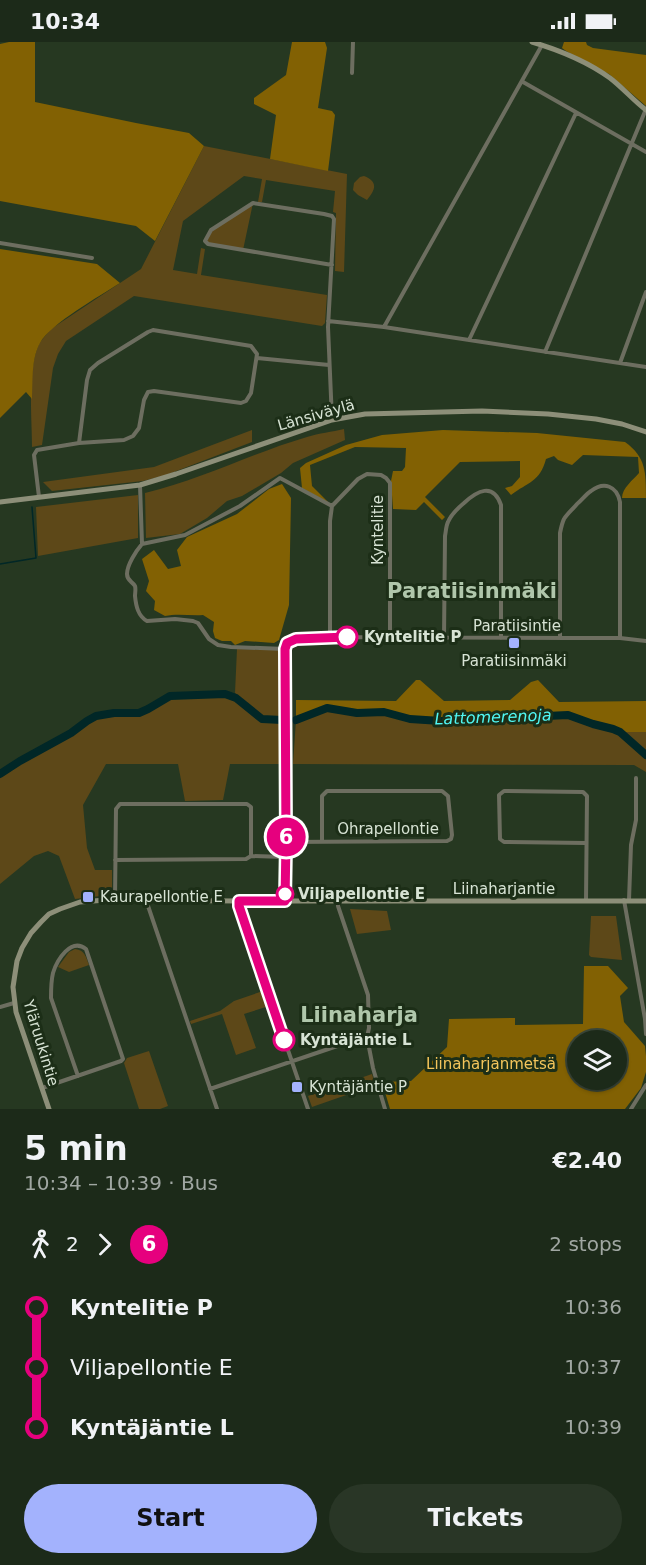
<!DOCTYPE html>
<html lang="en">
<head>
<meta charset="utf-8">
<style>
	:root { --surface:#1c2a19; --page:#293626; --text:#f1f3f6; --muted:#a0a7a2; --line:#3a4638; --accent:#a3b2fd }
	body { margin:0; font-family:"DejaVu Sans",sans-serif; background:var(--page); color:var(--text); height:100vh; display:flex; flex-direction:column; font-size:22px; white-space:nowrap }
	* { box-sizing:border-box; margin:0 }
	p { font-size:20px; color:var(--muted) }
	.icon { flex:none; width:33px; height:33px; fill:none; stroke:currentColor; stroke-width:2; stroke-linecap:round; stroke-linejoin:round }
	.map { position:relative; height:1067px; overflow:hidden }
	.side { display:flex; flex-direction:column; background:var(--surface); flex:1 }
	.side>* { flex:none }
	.badge { padding:0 12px; border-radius:20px; font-size:21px; line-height:39px }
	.fabs { position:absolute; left:567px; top:988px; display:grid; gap:12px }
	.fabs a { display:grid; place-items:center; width:60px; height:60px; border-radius:50%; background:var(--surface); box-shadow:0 2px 4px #0004,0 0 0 2px var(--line); font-size:30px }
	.map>.badge { position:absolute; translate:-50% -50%; box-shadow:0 0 0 3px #fff }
	.legs { display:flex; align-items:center; gap:9px; height:66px; padding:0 24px; font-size:20px }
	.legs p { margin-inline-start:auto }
	.overview { display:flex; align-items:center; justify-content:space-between; height:102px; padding:0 24px }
	h1 { font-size:33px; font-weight:700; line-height:45px }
	.primary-button { display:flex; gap:12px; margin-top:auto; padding:12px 24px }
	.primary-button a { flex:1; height:69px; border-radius:36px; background:var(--accent); color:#111; font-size:24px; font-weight:700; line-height:69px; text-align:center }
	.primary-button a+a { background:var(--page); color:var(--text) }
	ul { padding:0 24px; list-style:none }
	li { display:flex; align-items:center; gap:21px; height:60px; font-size:22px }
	li i { display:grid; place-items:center; width:9px; height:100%; margin:0 8px; background:currentColor }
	li i::after { content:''; width:15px; height:15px; margin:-8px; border:4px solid; border-radius:50%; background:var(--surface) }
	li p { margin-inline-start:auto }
	li:first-child i { background:linear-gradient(#0000 50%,currentColor 0) }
	li:last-child i { background:linear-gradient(currentColor 50%,#0000 0) }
	.status { display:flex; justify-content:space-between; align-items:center; height:42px; padding:0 30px; background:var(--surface); direction:ltr }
	.status svg { height:16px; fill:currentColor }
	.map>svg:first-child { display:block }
</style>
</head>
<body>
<div class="status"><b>10:34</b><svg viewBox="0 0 49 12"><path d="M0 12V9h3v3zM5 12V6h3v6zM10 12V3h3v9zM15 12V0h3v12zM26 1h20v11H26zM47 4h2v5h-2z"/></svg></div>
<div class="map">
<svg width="646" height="1067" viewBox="0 0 646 1067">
	<rect width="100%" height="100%" fill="#263821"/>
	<path fill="#5d4818" d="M204 104 347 132 344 230 335 229 336 171 333 170 335 149 266 138 262 160H258L262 137 244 134 183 179 173 228 197 232 201 206 205 207 201 233 327 253 325 281 322 284 134 254 66 299 58 312 53 326 42 403 32 405C32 376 27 328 39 302 42 297 47 292 51 287L141 227Z
		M364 134C379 140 375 148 367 158L358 153 353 148 354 141 360 135Z
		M253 161 243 208 208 202 205 199 208 191Z
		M344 387 345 398 293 421 281 431 242 454 227 459 207 476 180 492 146 496 145 451C201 438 252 411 307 395 319 391 332 390 344 387Z
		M252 388V400L166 433 143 439 52 449 43 440 154 425Z
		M138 453V496L38 514 36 465Z
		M237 607 279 608 283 611V675L263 674 235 651Z
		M219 654 233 657 262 678 282 680 281 722H230L223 758 185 759 178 722H106L83 763 87 806 95 828H112V849L109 853 75 857 59 814 48 809 34 814 0 842V735L9 728 77 690 88 681 101 675 136 674 147 670 164 659 177 655Z
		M324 666 357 671 384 670 410 677 441 679 568 673 593 682 613 687 620 690H646V730L634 723 293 722 296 678Z
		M350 867 387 869 391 888 357 892Z
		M591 874H616L622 918 591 915 589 913Z
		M75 907C85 908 86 915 89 923L69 930 58 925 69 910Z
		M263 949 269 964 244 972 256 1006 236 1013 222 972 191 982 190 979 220 969 234 959Z
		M149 1009 168 1064 160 1067H139L124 1021 127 1016Z
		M372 1032 375 1043 312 1065 308 1054Z"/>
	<path fill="#826103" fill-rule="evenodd" d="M9 0H35V60L136 81 189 91 204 104 155 199 136 184 0 159V2Z
		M292 0H325L327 6 318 66 332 69 335 73 328 129 270 117 276 73 254 62V56L286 33Z
		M564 0H586L587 3 593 6 646 13V64L609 32 566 9 562 6Z
		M0 207 97 222 120 241C100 254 50 282 40 301 31 317 33 339 32 357L26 350 0 376Z
		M443 388 537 391 625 400C646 415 646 430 646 456H622C622 446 633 438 639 431L638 415 583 413 572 423 558 418 554 414 546 417C540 440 528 440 511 453L505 446 512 444 520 435V419L460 420 425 455 445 475 442 478 424 460 416 468 393 467 391 439 393 429H402L405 425 406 406 355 405 310 423 312 444 329 461 302 446 300 426 306 421 346 403 382 393Z
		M282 442 291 456 289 563 279 598 274 601 245 599 235 603 231 599H222L215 596 213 589 214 580 203 573C190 574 178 571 165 574L154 568 155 559 146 549 149 539 142 517 154 508 168 527 181 524 177 508 187 495 237 472 269 447Z
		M416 638H420L444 659 510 658 531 640 538 638 559 660 646 659V690H620L613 687 593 682 568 673 441 679 410 677 384 670 357 671 327 666 296 678V658L396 659Z
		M584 924H608L628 946 620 954 624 980 645 1004 646 1014V1030L641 1046 625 1067H390L382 1040 411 1039 447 1005 449 977 515 976V983L583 982ZM578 999H616V1038H578Z"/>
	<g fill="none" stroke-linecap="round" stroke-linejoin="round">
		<path stroke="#012727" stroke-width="1.5" d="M0 522 36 516 32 465"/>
		<path stroke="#012727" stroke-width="8" d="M296 678 327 666 357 671 384 670 410 677 441 679 568 673 593 682 613 687 620 690 646 713
			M0 732 20 719 71 691 87 679 96 674 114 671H139L148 667 170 654 225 652 236 656 262 677 282 678"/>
		<path stroke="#6d6e60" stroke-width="4" d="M352 31 353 0
			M523 40 646 110
			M0 201 92 216
			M328 279 384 285 646 325
			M384 285 542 3
			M469 298 576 71
			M545 310 646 67
			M257 316 329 323
			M620 321 646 250
			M332 378 328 285 334 177 332 174 324 172 253 161 211 188 205 199 208 202 332 223
			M140 443 142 502
			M39 455 34 413 37 408 79 401 124 398 133 394 139 386 144 358 148 350 154 349 241 361 246 359 251 351 257 312 251 304 153 288 148 290 98 321 90 328 87 338 79 401
			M330 595V479L332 464 358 437 367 432 381 433 386 436 390 441V596
			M444 596 445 494C446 489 446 484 448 480 451 473 458 466 464 461 477 449 493 440 501 463V596
			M560 596V491C561 486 562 481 564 477 568 471 573 467 577 462 582 458 586 452 591 449 604 439 617 444 620 460V596
			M285 607 231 605 218 603 209 597 198 581 193 579 175 577 147 579C138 574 136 564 135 554 135 551 136 547 135 544 132 539 127 539 127 532 127 523 136 509 142 502L185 493 240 464 280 436 332 464
			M285 607C291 591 316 596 330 595L568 596H620L646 599
			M286 800 447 799 451 797 452 793 448 754 442 749H327L322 754V800
			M115 818 246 817 251 814
			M115 858 116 767 120 762H247L251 765V814L285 815
			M146 858 217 1067
			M624 858 645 977 646 992
			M629 858 631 803 636 778V736
			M239 859V864L308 1067
			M285 859 286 800 285 607
			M338 859V864L368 953 369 986 367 995 373 1026 385 1067
			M586 859 587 754 583 750 504 749 499 753 500 797 504 800 586 801
			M0 965 14 961
			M42 1046 121 1019 123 1017 86 907C71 895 57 918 53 931 51 939 51 948 51 956L78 1034
			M210 1047 361 996 367 995
			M631 1067 646 1043"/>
		<path stroke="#8d8f79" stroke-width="5" d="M532 0C559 8 588 20 610 36 623 46 633 58 646 68
			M0 460 140 443 176 432 332 378 365 372 482 369 548 372 596 377 622 382 646 390
			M49 1067 16 970 13 945 17 919 22 906 31 891 41 880 49 872 60 867 80 860 106 858 239 859H646"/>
	</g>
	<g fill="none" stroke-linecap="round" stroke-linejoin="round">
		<g stroke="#fff" stroke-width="14">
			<path id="line-1" d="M284 998 239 864V859H285L286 800 285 607 287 601 296 597 347 595"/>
		</g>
		<use href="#line-1" stroke="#e6007e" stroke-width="9"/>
	</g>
	<g fill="#fff" stroke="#e6007e" stroke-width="3">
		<circle cx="347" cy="595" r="10"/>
		<circle cx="285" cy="852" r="8"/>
		<circle cx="284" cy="998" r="10"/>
	</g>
	<g fill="#a3b2fd" stroke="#1c2e17" stroke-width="2">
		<rect x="508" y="595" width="12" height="12" rx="3"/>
		<rect x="82" y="849" width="12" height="12" rx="3"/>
		<rect x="291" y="1039" width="12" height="12" rx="3"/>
	</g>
	<g text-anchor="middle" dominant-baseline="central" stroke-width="6" stroke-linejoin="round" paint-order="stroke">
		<g font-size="15" fill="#d7e3d4" stroke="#1c2e17">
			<text transform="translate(316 373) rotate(-16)">Länsiväylä</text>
			<text transform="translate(378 488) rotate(-90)">Kyntelitie</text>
			<text x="517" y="584">Paratiisintie</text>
			<text x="388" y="787">Ohrapellontie</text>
			<text x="504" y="847">Liinaharjantie</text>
			<text transform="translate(41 1001) rotate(73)">Yläruukintie</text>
		</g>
		<g font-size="15" font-weight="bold" fill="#d7e3d4" stroke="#1c2e17" text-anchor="start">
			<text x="364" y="595">Kyntelitie P</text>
			<text x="298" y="852">Viljapellontie E</text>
			<text x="300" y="998">Kyntäjäntie L</text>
		</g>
		<g font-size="15" fill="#d7e3d4" stroke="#1c2e17" text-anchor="start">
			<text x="514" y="619" text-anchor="middle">Paratiisinmäki</text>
			<text x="100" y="855">Kaurapellontie E</text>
			<text x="309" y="1045">Kyntäjäntie P</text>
		</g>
		<g font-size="15" fill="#f4c55b" stroke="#1c2e17">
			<text x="491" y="1022">Liinaharjanmetsä</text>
		</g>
		<g font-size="16" font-style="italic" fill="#50f7f4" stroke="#1c2e17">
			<text transform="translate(493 675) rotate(-2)">Lattomerenoja</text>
		</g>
		<g font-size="21" font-weight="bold" fill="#b0c7ab" stroke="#1c2e17">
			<text x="472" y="549">Paratiisinmäki</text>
			<text x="359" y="973">Liinaharja</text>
		</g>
	</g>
</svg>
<div class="fabs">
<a><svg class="icon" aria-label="layers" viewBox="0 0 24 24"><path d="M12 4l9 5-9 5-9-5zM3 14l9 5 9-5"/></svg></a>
</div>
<b class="badge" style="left:286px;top:795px;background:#e6007e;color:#fff">6</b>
</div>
<section class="side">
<div class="overview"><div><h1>5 min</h1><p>10:34 – 10:39 · Bus</p></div><b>€2.40</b></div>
<div class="legs"><svg class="icon" aria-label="walk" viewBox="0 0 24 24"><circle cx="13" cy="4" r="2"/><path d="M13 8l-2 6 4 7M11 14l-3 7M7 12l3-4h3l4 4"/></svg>2<svg class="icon" aria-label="forward" viewBox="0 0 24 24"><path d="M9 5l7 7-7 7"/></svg><b class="badge" style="background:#e6007e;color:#fff">6</b><p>2 stops</p></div>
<ul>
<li><i style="color:#e6007e"></i><b>Kyntelitie P</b><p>10:36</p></li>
<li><i style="color:#e6007e"></i><span>Viljapellontie E</span><p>10:37</p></li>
<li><i style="color:#e6007e"></i><b>Kyntäjäntie L</b><p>10:39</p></li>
</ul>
<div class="primary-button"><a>Start</a><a>Tickets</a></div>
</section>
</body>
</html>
